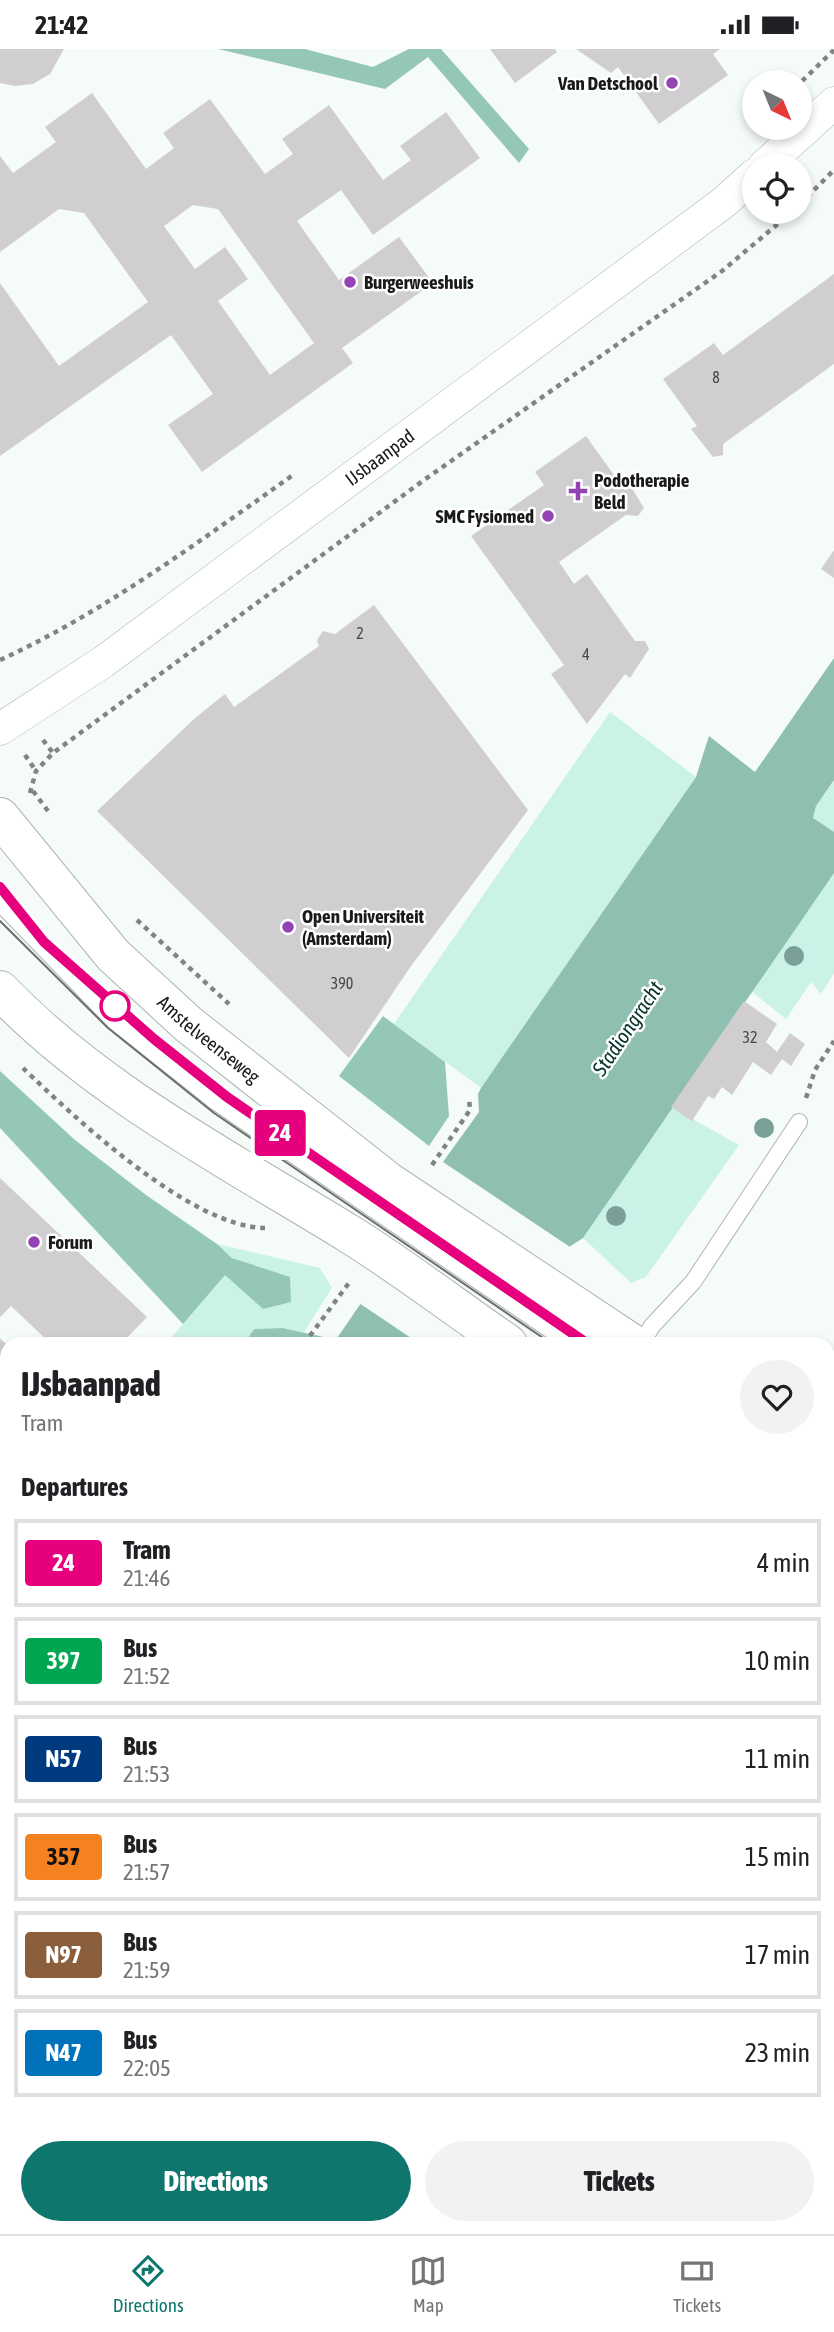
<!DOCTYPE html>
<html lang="en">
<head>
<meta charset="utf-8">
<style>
	:root { --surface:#fff; --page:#f2f2f2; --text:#202124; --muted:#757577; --line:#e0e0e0; --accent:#0f766e }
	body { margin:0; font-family:"Asap Condensed",sans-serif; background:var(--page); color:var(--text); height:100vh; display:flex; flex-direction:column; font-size:26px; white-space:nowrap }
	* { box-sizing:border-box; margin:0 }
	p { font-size:23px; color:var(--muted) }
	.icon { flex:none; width:38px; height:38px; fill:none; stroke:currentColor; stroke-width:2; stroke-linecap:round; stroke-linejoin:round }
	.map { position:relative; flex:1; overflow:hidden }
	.side { position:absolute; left:0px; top:1288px; width:835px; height:898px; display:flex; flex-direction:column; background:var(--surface); border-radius:21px 21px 0 0; box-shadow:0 4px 10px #0003 }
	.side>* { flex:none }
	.badge { padding:0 14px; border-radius:5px; font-size:24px; line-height:46px }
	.needle { width:46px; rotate:137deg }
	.controls { position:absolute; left:742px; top:21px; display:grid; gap:14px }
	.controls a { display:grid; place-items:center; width:70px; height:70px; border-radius:50%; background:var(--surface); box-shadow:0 4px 10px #0003; font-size:35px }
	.map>.badge { position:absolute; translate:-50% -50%; box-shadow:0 0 0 4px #fff }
	h2 { padding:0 21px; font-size:26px; line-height:63px }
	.round { display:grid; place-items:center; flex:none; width:74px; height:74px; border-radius:37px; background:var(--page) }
	.headline { display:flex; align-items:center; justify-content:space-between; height:119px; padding:0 21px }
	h1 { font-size:33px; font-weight:800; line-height:52px }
	.primary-button { display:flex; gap:14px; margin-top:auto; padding:14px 21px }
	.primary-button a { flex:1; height:80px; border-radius:42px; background:var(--accent); color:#fff; font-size:28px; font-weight:800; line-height:80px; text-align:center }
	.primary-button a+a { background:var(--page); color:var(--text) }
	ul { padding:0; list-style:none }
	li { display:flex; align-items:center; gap:21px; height:88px; margin:0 14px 10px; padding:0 7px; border:4px solid var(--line); border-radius:0px }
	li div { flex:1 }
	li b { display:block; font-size:26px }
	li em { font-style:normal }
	li .badge { min-width:77px; font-weight:700; text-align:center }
	.status { display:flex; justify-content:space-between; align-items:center; height:49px; padding:0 35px; background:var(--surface); direction:ltr }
	.status svg { height:19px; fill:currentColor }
	.menu { display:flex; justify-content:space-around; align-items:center; height:98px; border-top:2px solid var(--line); background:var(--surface); font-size:19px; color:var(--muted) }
	.menu a { display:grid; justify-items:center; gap:4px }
	.menu .active { color:var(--accent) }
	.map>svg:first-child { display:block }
</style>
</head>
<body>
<div class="status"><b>21:42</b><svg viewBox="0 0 49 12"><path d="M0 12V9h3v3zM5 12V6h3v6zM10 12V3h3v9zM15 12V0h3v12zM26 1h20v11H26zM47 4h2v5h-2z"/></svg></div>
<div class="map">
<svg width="834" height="2185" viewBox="0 0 834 2185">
	<rect width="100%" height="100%" fill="#f5fbf9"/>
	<path fill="#cbf2e6" d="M610 663 696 728 481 1039 394 975Z
		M834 732V783L813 770 816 757Z
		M834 824V924L821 945 811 933 786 970 751 942Z
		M671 1058 739 1096 646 1228 631 1234 583 1189Z
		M217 1195 320 1219 332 1239 304 1283 283 1279 254 1280 244 1295H166L225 1225 263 1260 289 1228 232 1209Z
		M0 1636 7 1637V1719L0 1720Z
		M828 1965 834 1969 833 2081 828 2077Z
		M7 1972V2046L0 2050V1978Z
		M110 2179H269L264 2185H102Z
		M550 2179H661L670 2185H545Z"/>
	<path fill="#95c7b8" d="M218 0H305L373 18 409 0H441L529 100 519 114 428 8 385 40Z
		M383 967 445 1013 449 1067 429 1097 339 1027Z
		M0 1022 75 1091 146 1146 217 1195 232 1209 290 1228 291 1253 263 1260 225 1226 183 1275 0 1079Z
		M283 1279 337 1291 333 1295H244L254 1280Z
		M7 1520V1637L0 1636V1566Z"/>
	<path fill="#8ebfb1" d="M834 609V731L816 757 813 769 834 783V824L583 1189 569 1198 502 1295H333L428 1156 443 1113 479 1063 478 1045 481 1039 696 728 709 687 755 723Z
		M7 1725V1972L0 1978V1732Z"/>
	<path fill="#f5fbf9" d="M440 1111 573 1200 506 1295H420L359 1254 425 1155Z"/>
	<path fill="#d1ced2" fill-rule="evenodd" d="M0 0H64L50 25 33 35 15 37 0 34Z
		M490 0H555L557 3 515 34Z
		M576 0H720L713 5 728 26 659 75 618 18 611 24Z
		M92 44 146 120 174 99 163 84 210 50 265 125 293 105 282 90 329 56 383 131 411 111 400 97 446 63 480 109 373 186 341 141 297 172 339 231 399 188 433 234 342 299 353 314 202 423 168 376 213 345 171 286 0 407V234L59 317 148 253 84 164 59 160 0 203V107L13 124 56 93 45 78ZM193 156 218 160 314 294 270 326 218 252 248 230 225 198 195 220 164 177Z
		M834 225V315L723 395V406L713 408 691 380 697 377 663 330 714 294 723 306Z
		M586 387 619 433 625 428 644 459 638 467 626 466 559 513 574 535 587 525 635 592H645L649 600 630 629 625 625 587 675 551 625 564 616 471 487 544 436 535 423Z
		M834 501V529L821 520Z
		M374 556 528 761 411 917 349 1009 97 762 194 670 225 645 234 658 319 597 317 591 323 582 335 585Z
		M744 952 777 975 766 993 777 1003 790 984 805 995 791 1017 782 1010 771 1026 753 1013 732 1046 722 1038 714 1050 708 1047 692 1072 671 1058Z
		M0 1129 147 1268 121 1295H51L11 1257 0 1268Z
		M0 1289 7 1296V1321L0 1328Z
		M834 1649V1937L828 1932V1658Z
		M26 2179H120L113 2185H19Z
		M284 2179H367L363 2185H279Z
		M468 2179H544L540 2185H463Z
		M691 2179H769L764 2185H693Z"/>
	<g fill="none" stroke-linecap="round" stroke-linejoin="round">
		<g stroke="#aeb4b2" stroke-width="18">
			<path id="service" d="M0 854 114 972 216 1053 571 1295
				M641 1295 652 1277 693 1233 799 1073
				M828 1471 834 1475"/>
		</g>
		<g stroke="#aeb4b2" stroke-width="24">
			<path id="pedestrian" d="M828 1879 834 1883
				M828 2128 834 2119"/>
		</g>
		<g stroke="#aeb4b2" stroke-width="33">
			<g id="minor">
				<path d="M764 117 834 54"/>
				<path id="s1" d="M0 680 103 613 723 154 754 126"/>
				<path d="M828 1600 834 1591"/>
				<path d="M0 2122 7 2115"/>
				<path d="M408 2185 413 2179"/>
				<path d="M829 2185 834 2162"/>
			</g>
		</g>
		<g stroke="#aeb4b2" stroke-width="40">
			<g id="secondary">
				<path id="s2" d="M0 768 113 906 188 975 389 1133 633 1295"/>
				<path d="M0 941C100 1045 230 1111 351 1186 405 1220 456 1259 508 1295"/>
				<path d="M828 1421 834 1425"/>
				<path d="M828 1538 834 1542"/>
			</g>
		</g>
		<path stroke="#808483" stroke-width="4.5" stroke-dasharray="5 5" stroke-linecap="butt" d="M802 32 834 1
			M800 155 834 121
			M0 611C103 564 201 491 293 426
			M43 691 53 704
			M25 706 36 722
			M33 742 48 762
			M30 744 36 722 53 704 424 431 722 222 792 163
			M137 871 229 955
			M23 1019C76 1070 191 1178 265 1179
			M806 1049 815 1021 834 992
			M432 1116 470 1061 469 1049
			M304 1295 351 1231
			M0 1653 7 1644
			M828 2036 834 2033"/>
		<use href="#service" stroke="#fff" stroke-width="16"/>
		<use href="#pedestrian" stroke="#fff" stroke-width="23"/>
		<use href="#minor" stroke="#fff" stroke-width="32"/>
		<use href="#secondary" stroke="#fff" stroke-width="38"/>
		<path stroke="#6b6f6e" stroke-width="2" d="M0 839 44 893 171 1004 227 1048 588 1295
			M0 872 108 979 214 1064 552 1295
			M828 1458 834 1462
			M828 1486 834 1491"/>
	</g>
	<g fill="#7aa098">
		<circle cx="794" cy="907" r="10"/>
		<circle cx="764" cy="1079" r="10"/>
		<circle cx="616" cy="1167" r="10"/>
	</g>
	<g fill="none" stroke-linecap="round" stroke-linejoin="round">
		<g stroke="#fff" stroke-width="16">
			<path id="line" d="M0 838 44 893 154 990 227 1048 588 1295"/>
		</g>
		<use href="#line" stroke="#e6007e" stroke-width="10"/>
	</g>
	<g fill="#9443b2" stroke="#fff" stroke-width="2.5">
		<circle cx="672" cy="34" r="7"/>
		<circle cx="350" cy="233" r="7"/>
		<path d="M574.5 431.5h7v7h7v7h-7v7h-7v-7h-7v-7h7z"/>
		<circle cx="548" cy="467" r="7"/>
		<circle cx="288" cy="878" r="7"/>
		<circle cx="34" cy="1193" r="7"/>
	</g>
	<circle fill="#fff" stroke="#e6007e" stroke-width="3.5" cx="115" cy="957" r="14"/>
	<g text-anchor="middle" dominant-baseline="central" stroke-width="5" stroke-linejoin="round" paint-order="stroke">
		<g font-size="16" fill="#474849">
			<text x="716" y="328">8</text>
			<text x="360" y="584">2</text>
			<text x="586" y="605">4</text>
			<text x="342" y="934">390</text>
			<text x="750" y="988">32</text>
		</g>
		<g font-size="19" font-weight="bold" fill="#191b1b" stroke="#fff" text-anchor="start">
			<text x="658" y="34" text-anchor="end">Van Detschool</text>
			<text x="364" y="233">Burgerweeshuis</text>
			<text x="594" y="431">Podotherapie<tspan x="594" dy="22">Beld</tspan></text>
			<text x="534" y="467" text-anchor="end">SMC Fysiomed</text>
			<text x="302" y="867">Open Universiteit<tspan x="302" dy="22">(Amsterdam)</tspan></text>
			<text x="48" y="1193">Forum</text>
		</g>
		<g font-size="19" fill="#191b1b" stroke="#fff">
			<text stroke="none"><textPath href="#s1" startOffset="467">IJsbaanpad</textPath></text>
			<text stroke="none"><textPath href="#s2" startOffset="306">Amstelveenseweg</textPath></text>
		</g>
		<g font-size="21" font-style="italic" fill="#06342b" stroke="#fff">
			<text transform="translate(627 979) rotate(-56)">Stadiongracht</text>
		</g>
	</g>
</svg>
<div class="controls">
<a><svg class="needle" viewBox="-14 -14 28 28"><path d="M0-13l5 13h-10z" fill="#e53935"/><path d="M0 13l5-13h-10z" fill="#757577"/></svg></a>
<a><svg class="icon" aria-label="locate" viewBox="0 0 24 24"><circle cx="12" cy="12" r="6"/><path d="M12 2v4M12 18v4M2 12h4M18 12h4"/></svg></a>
</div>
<b class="badge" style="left:280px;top:1084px;background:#e6007e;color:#fff">24</b>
<section class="side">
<div class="headline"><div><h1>IJsbaanpad</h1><p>Tram</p></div><a class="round"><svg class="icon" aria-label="heart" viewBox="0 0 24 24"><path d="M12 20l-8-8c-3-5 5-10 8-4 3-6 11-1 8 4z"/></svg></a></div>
<h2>Departures</h2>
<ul>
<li><span class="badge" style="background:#e6007e;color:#fff">24</span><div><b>Tram</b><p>21:46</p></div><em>4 min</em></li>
<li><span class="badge" style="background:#00a651;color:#fff">397</span><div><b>Bus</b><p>21:52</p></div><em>10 min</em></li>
<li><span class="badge" style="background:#003b80;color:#fff">N57</span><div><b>Bus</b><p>21:53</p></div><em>11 min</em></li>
<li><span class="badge" style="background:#f58220;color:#111">357</span><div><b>Bus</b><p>21:57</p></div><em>15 min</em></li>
<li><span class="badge" style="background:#8b5e3c;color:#fff">N97</span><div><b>Bus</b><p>21:59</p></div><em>17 min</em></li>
<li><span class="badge" style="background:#0072bc;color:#fff">N47</span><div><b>Bus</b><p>22:05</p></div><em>23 min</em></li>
</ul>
<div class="primary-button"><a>Directions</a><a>Tickets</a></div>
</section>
</div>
<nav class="menu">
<a class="active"><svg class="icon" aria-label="directions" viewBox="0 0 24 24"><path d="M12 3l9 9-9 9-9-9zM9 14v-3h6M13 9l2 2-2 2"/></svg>Directions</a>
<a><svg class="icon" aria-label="map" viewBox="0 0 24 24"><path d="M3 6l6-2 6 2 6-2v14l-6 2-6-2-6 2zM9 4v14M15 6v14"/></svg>Map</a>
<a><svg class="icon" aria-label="tickets" viewBox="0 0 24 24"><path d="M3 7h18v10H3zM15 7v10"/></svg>Tickets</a>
</nav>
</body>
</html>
